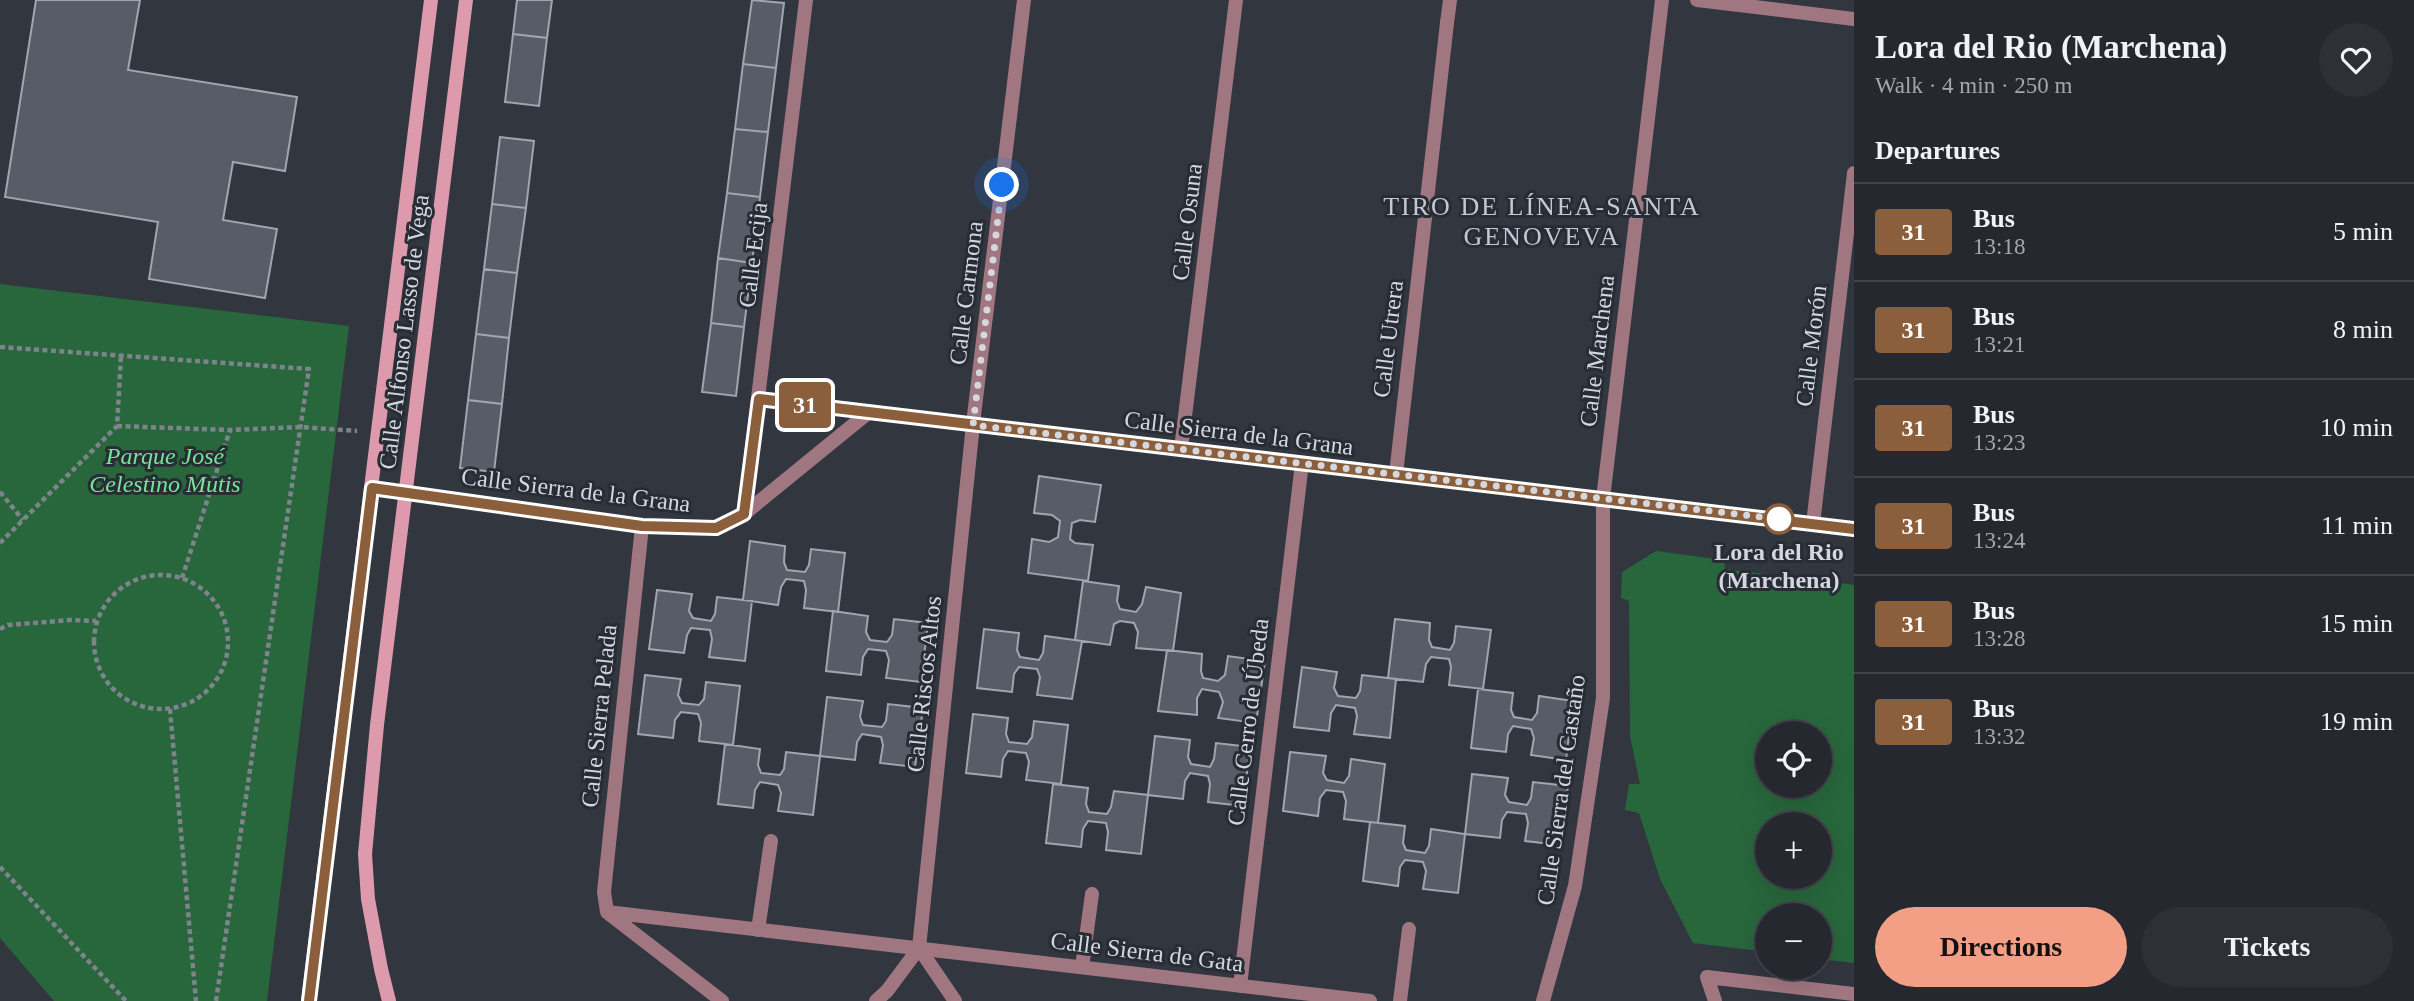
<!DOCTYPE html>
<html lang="en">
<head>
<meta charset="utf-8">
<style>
	:root { --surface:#25282f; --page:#2d3037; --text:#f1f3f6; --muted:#a3a6aa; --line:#42444b; --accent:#f39f85 }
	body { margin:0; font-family:"Times New Roman",serif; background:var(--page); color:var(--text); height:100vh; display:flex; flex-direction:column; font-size:26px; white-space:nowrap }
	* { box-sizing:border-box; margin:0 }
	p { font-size:23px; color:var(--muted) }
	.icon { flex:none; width:38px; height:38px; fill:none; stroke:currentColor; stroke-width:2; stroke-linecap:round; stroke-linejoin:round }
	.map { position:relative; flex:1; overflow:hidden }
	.details { display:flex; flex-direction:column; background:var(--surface); width:560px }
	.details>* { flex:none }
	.badge { padding:0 14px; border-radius:5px; font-size:24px; line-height:46px }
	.fabs { position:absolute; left:1755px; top:721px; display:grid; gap:14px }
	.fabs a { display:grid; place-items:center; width:77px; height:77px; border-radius:50%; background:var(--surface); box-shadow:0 7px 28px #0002,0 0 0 2px var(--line); font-size:35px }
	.you { position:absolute; width:35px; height:35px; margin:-18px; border:5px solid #fff; border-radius:50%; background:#1a73e8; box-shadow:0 0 0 10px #1a73e833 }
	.map>.badge { position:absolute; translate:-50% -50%; box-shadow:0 0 0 4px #fff }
	h2 { padding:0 21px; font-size:26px; line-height:63px }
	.round { display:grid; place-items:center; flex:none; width:74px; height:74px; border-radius:37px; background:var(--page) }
	.overview { display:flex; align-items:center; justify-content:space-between; height:119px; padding:0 21px }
	h1 { font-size:33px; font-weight:700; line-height:52px }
	.cta { display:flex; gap:14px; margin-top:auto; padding:14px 21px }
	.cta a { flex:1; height:80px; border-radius:42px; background:var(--accent); color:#111; font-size:28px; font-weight:700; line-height:80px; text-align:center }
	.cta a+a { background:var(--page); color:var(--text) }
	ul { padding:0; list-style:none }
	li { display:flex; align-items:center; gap:21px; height:98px; padding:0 21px; border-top:2px solid var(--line) }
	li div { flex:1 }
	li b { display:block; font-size:26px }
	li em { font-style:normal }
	li .badge { min-width:77px; font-weight:700; text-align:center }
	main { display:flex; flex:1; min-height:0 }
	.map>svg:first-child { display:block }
</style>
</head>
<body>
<main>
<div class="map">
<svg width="1854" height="1001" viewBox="0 0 1854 1001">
	<rect width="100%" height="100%" fill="#31363f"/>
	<path fill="#28673c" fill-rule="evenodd" d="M0 284 349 326 267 1001H54L0 938Z
		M1656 551 1724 560 1725 569 1854 585V963L1820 959V915H1768L1767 952 1693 943 1660 879 1639 813 1625 810 1629 784H1640L1630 736 1629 601 1621 598 1622 572ZM1820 733V786H1768V733ZM1820 824V877H1768V824Z"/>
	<path fill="#575c67" stroke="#9fa5b1" stroke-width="2" d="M36 0H140L128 70 297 97 285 171 233 162 223 220 277 229 265 298 149 279 158 222 5 197Z
		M517 0H552L547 38 513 34Z
		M752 0 784 3 776 68 743 64Z
		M513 34 547 38 539 106 505 102Z
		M743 64 776 68 768 132 735 129Z
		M735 129 768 132 760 197 727 193Z
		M500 137 534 141 526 208 492 204Z
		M727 193 760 197 752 263 718 258Z
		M492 204 526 208 517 273 484 269Z
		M718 258 752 263 744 327 711 323Z
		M484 269 517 273 509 338 476 334Z
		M711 323 744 327 736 396 702 392Z
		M476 334 509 338 502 404 468 400Z
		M468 400 502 404 494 472 460 468Z
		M1039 476 1101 485 1095 522 1080 520 1072 523 1070 539 1075 543 1093 545 1088 581 1028 573 1032 539 1049 542 1058 537 1060 521 1052 515 1034 513Z
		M750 541 785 546 784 562 787 570 805 572 809 565 811 549 845 553 838 612 804 608 806 590 804 581 786 579 781 587 778 605 743 600Z
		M1083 581 1119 586 1117 601 1120 609 1136 612 1142 604 1146 587 1181 593 1173 651 1136 648 1138 632 1134 623 1120 621 1114 624 1110 645 1075 640Z
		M657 590 692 594 689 611 693 618 711 621 715 614 717 597 752 601 745 661 709 657 712 639 710 630 691 628 687 635 684 653 649 649Z
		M833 611 868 616 866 632 870 640 887 642 892 635 894 619 928 623 921 682 886 678 889 660 886 651 868 649 863 657 861 675 826 671Z
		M1395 619 1430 623 1429 640 1432 647 1450 650 1454 643 1456 626 1491 630 1483 689 1449 685 1451 667 1449 659 1431 657 1426 664 1423 682 1388 678Z
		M984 629 1019 633 1017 650 1020 657 1039 660 1043 653 1045 636 1082 641 1072 699 1037 695 1040 677 1037 669 1019 667 1014 674 1012 692 977 688Z
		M1167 650 1202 654 1201 671 1203 678 1218 681 1225 675 1228 656 1265 661 1256 723 1218 718 1223 702 1219 692 1202 689 1197 698V715L1158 711Z
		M1302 667 1337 672 1334 688 1338 696 1356 698 1360 691 1362 675 1396 679 1390 738 1354 734 1357 716 1355 708 1336 705 1331 713 1329 731 1294 727Z
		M645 675 681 679 678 695 682 703 699 705 704 699 706 682 740 686 733 745 699 741 701 723 698 714 681 712 675 720 673 738 638 734Z
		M1478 689 1513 693 1511 710 1514 717 1532 720 1537 713 1539 696 1573 701 1566 760 1531 755 1534 738 1531 729 1513 726 1508 734 1506 752 1471 748Z
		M827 697 863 701 860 717 863 725 882 727 886 721 888 704 923 708 915 767 880 763 883 745 881 737 862 734 857 742 855 760 820 756Z
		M973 714 1008 718 1006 734 1009 742 1027 744 1032 737 1034 721 1068 725 1061 784 1026 780 1029 762 1026 753 1008 751 1003 759 1001 777 966 773Z
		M1155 736 1190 740 1188 757 1191 764 1210 767 1214 759 1216 743 1250 747 1243 806 1208 802 1210 784 1208 776 1190 773 1185 781 1183 799 1148 795Z
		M725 744 760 749 758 765 761 773 780 775 784 769 786 752 820 756 813 815 778 811 781 793 778 785 760 782 755 790 753 808 718 804Z
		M1290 752 1326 756 1323 773 1327 780 1344 783 1349 776 1351 759 1385 764 1378 823 1344 819 1346 801 1343 792 1326 790 1320 798 1318 816 1283 811Z
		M1472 774 1508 778 1505 795 1509 802 1527 805 1531 798 1533 782 1568 786 1560 845 1525 841 1528 823 1526 814 1507 812 1502 820 1500 838 1465 834Z
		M1053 784 1088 788 1086 804 1089 812 1107 814 1111 807 1114 791 1148 795 1141 854 1106 850 1108 832 1106 823 1088 821 1083 829 1081 847 1046 843Z
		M1370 822 1405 826 1403 843 1406 850 1425 853 1429 846 1431 829 1465 834 1458 893 1423 889 1426 871 1423 862 1405 860 1400 867 1398 886 1363 881Z"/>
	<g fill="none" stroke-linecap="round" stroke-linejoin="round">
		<path stroke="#7f838b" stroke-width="4.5" stroke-dasharray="5 3.5" stroke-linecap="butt" d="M0 347 309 369 216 1001
			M117 426 230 430
			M0 492 23 520
			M0 543 117 426 121 356
			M94 642a67 67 0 1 1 134 0a67 67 0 1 1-134 0Z
			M182 578 230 430 301 427 357 431
			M0 629 8 625 71 620 96 621
			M170 709 196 1001
			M0 867 126 1001"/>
		<path stroke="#a07781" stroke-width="14" d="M758 930 771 841
			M1082 967 1092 894
			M1400 1001 1409 929"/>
		<path stroke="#a07781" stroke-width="14" d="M1447 23 1450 0
			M1715 1001 1707 977 1854 994"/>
		<path stroke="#a07781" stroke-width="14" d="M1697 0 1854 19
			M759 399 1854 529
			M1181 449 1236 0
			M1396 474 1447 23
			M371 488 642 526 716 528 744 514 869 412
			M744 514 806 0
			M1813 524 1854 173
			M607 912 1370 1001
			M607 912 604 892 642 526
			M608 913 722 1001
			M919 948 973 424 1024 0
			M919 948 955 1001
			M1240 986 1302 463
			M876 1001 887 991 919 948
			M1543 1001 1575 886 1603 698V499L1662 0"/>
		<path stroke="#dd9aac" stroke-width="14" d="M308 1001 431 0
			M389 1001 381 969 368 899 365 854 377 725 466 0"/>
	</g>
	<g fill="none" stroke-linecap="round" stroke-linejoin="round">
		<g stroke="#fff" stroke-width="16">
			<path id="line" d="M309 1001 372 488 642 526 716 528 744 514 759 399 1854 529"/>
		</g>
		<use href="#line" stroke="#8b5e3c" stroke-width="10"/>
		<path stroke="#d4d7de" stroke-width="7" stroke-dasharray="0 12.6" d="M1002 185 973 425 1779 519"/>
	</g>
	<circle fill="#fff" stroke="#8b5e3c" stroke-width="3.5" cx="1779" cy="519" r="14"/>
	<g text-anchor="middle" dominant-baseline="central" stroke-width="6" stroke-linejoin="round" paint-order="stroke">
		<g font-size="24" fill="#d4d7de" stroke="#272c35">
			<text transform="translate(1187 222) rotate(-83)">Calle Osuna</text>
			<text transform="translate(753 255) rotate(-83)">Calle Ecija</text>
			<text transform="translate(966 293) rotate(-83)">Calle Carmona</text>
			<text transform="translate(404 332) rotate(-83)">Calle Alfonso Lasso de Vega</text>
			<text transform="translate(1388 339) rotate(-83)">Calle Utrera</text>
			<text transform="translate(1811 346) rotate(-83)">Calle Morón</text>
			<text transform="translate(1597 351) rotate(-83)">Calle Marchena</text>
			<text transform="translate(1239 433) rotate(7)">Calle Sierra de la Grana</text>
			<text transform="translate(576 490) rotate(7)">Calle Sierra de la Grana</text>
			<text transform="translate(924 684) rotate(-84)">Calle Riscos Altos</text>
			<text transform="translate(599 716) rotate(-84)">Calle Sierra Pelada</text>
			<text transform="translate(1248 722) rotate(-83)">Calle Cerro de Úbeda</text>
			<text transform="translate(1561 790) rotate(-82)">Calle Sierra del Castaño</text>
			<text transform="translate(1147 952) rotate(7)">Calle Sierra de Gata</text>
		</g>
		<g font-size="24" font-style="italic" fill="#76e597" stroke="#272c35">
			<text x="165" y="456">Parque José<tspan x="165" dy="28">Celestino Mutis</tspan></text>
		</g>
		<g font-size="24" font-weight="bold" fill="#d4d7de" stroke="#272c35">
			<text x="1779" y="552">Lora del Rio<tspan x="1779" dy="28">(Marchena)</tspan></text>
		</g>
		<g font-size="26" letter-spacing="2" fill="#c2c8d4" stroke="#272c35">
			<text x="1542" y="206">TIRO DE LÍNEA-SANTA<tspan x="1542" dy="30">GENOVEVA</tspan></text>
		</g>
	</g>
</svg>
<div class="fabs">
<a><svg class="icon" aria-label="locate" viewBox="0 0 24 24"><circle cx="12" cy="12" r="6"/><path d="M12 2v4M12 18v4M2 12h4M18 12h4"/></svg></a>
<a>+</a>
<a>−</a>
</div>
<div class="you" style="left:1002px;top:185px"></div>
<b class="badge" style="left:805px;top:405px;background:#8b5e3c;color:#fff">31</b>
</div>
<section class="details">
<div class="overview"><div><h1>Lora del Rio (Marchena)</h1><p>Walk · 4 min · 250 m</p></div><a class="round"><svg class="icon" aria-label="heart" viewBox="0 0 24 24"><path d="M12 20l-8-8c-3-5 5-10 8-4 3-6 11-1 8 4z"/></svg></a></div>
<h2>Departures</h2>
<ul>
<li><span class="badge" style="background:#8b5e3c;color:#fff">31</span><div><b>Bus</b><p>13:18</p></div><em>5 min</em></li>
<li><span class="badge" style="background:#8b5e3c;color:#fff">31</span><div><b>Bus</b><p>13:21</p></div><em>8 min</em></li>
<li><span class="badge" style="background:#8b5e3c;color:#fff">31</span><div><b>Bus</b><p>13:23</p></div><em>10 min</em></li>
<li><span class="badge" style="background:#8b5e3c;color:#fff">31</span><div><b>Bus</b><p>13:24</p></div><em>11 min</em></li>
<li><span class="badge" style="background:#8b5e3c;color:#fff">31</span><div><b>Bus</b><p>13:28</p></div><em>15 min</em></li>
<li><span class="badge" style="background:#8b5e3c;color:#fff">31</span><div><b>Bus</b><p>13:32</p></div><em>19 min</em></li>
</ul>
<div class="cta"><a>Directions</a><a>Tickets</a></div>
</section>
</main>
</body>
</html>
